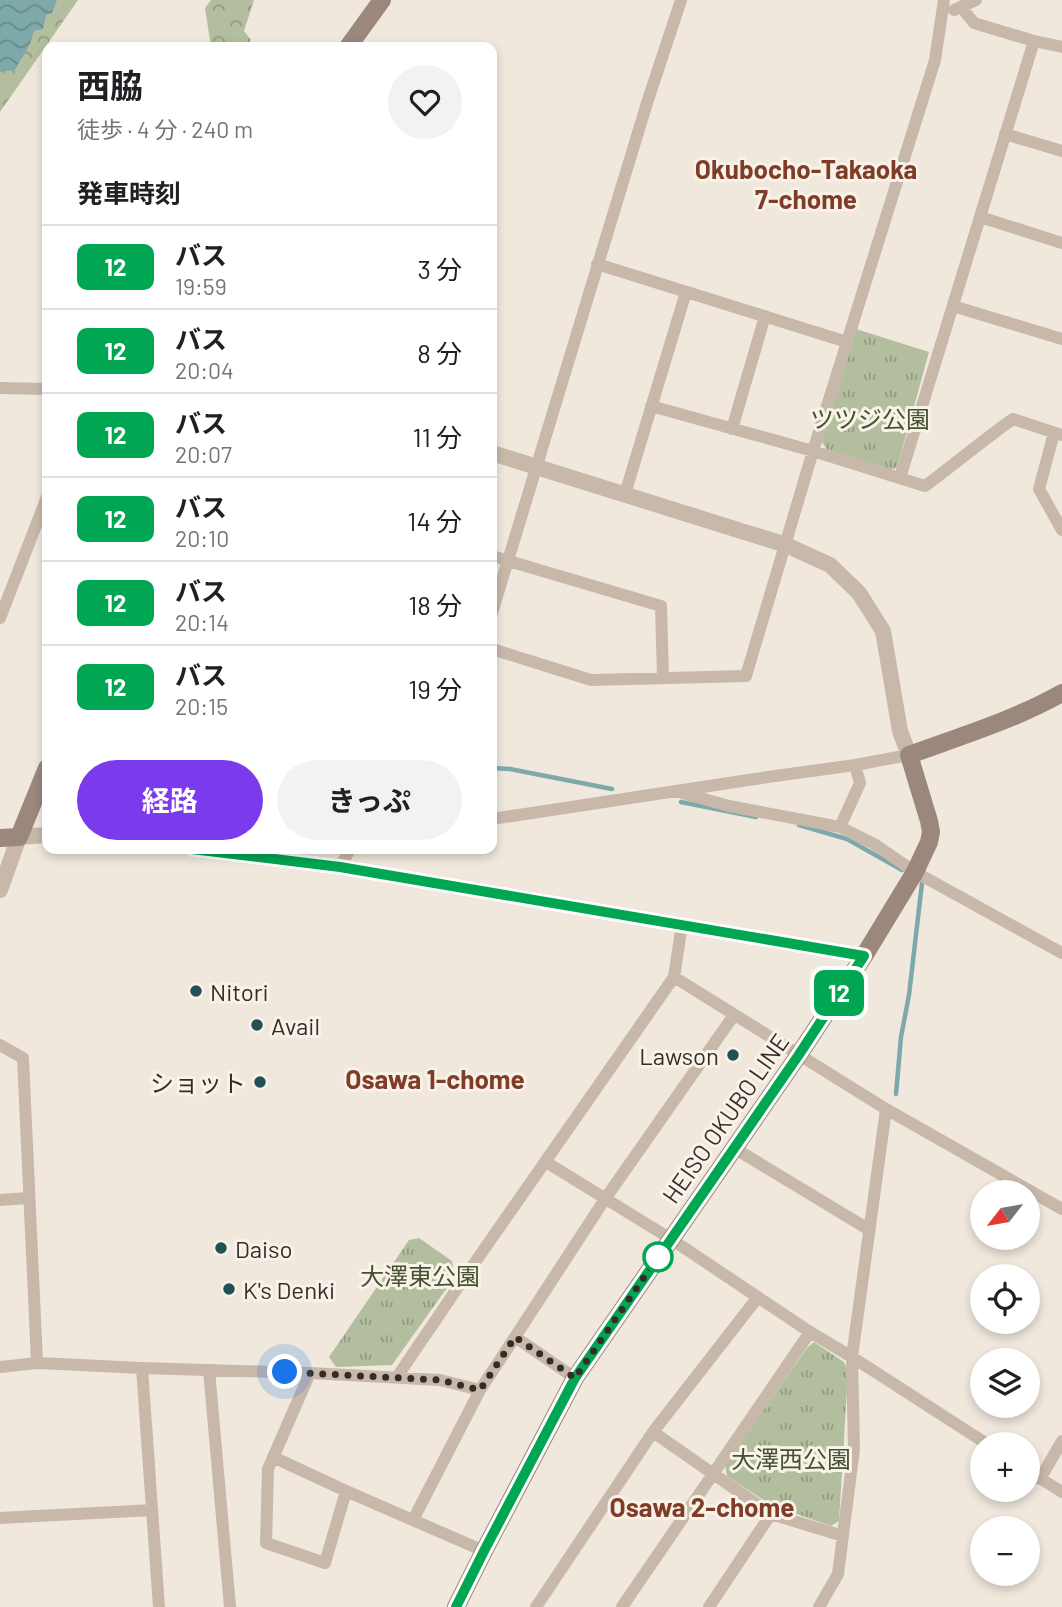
<!DOCTYPE html>
<html lang="ja">
<head>
<meta charset="utf-8">
<style>
	:root { --surface:#fff; --page:#f2f2f2; --text:#202124; --muted:#757577; --line:#e0e0e0; --accent:#7c3aed }
	body { margin:0; font-family:Barlow,"Noto Sans JP",sans-serif; background:var(--page); color:var(--text); height:100vh; display:flex; flex-direction:column; font-size:26px; white-space:nowrap }
	* { box-sizing:border-box; margin:0 }
	p { font-size:23px; color:var(--muted) }
	.icon { flex:none; width:38px; height:38px; fill:none; stroke:currentColor; stroke-width:2; stroke-linecap:round; stroke-linejoin:round }
	.map { position:relative; flex:1; overflow:hidden }
	.side { position:absolute; left:42px; top:42px; width:455px; height:812px; display:flex; flex-direction:column; background:var(--surface); border-radius:14px; box-shadow:0 4px 10px #0003 }
	.side>* { flex:none }
	.badge { padding:0 14px; border-radius:10px; font-size:24px; line-height:46px }
	.needle { width:46px; rotate:239deg }
	.controls { position:absolute; left:970px; top:1180px; display:grid; gap:14px }
	.controls a { display:grid; place-items:center; width:70px; height:70px; border-radius:50%; background:var(--surface); box-shadow:0 4px 10px #0003; font-size:35px }
	.you { position:absolute; width:35px; height:35px; margin:-18px; border:5px solid #fff; border-radius:50%; background:#1a73e8; box-shadow:0 0 0 10px #1a73e833 }
	.map>.badge { position:absolute; translate:-50% -50%; box-shadow:0 0 0 4px #fff }
	h2 { padding:0 35px; font-size:26px; line-height:63px }
	.round { display:grid; place-items:center; flex:none; width:74px; height:74px; border-radius:37px; background:var(--page) }
	.overview { display:flex; align-items:center; justify-content:space-between; height:119px; padding:0 35px }
	h1 { font-size:33px; font-weight:700; line-height:52px }
	.cta { display:flex; gap:14px; margin-top:auto; padding:14px 35px }
	.cta a { flex:1; height:80px; border-radius:42px; background:var(--accent); color:#fff; font-size:28px; font-weight:700; line-height:80px; text-align:center }
	.cta a+a { background:var(--page); color:var(--text) }
	ul { padding:0; list-style:none }
	li { display:flex; align-items:center; gap:21px; height:84px; padding:0 35px; border-top:2px solid var(--line) }
	li div { flex:1 }
	li b { display:block; font-size:26px }
	li em { font-style:normal }
	li .badge { min-width:77px; font-weight:700; text-align:center }
	.map>svg:first-child { display:block }
</style>
</head>
<body>
<div class="map">
<svg width="1062" height="1607" viewBox="0 0 1062 1607">
	<defs>
		<pattern id="grass-tufts" width="24" height="20" patternUnits="userSpaceOnUse" patternTransform="scale(1.75)"><rect width="24" height="20" fill="#b3be9e"/><path d="M3 7l-1-3M5 7V3M7 7l1-3M15 17l-1-3M17 17v-4M19 17l1-3" fill="none" stroke="#929b81"/></pattern>
		<pattern id="forest-crowns" width="20" height="18" patternUnits="userSpaceOnUse" patternTransform="scale(1.75)"><rect width="20" height="18" fill="#b3be9e"/><path d="M2 6a3 3 0 1 1 6 0M12 15a3 3 0 1 1 6 0" fill="none" stroke="#929b81"/></pattern>
		<pattern id="water-waves" width="16" height="10" patternUnits="userSpaceOnUse" patternTransform="scale(1.75)"><rect width="16" height="10" fill="#7ea9ab"/><path d="M0 5q4-4 8 0t8 0" fill="none" stroke="#688a8b"/></pattern>
	</defs>
	<rect width="100%" height="100%" fill="#f0e8dd"/>
	<path fill="url(#grass-tufts)" d="M856 329 929 352 897 468 890 470 827 450 822 442Z
		M419 1238 452 1261 454 1278 392 1365 336 1367 329 1357 409 1240Z
		M814 1342 844 1362 848 1372 839 1521 831 1526 771 1505 727 1476 725 1465 807 1348Z"/>
	<path fill="url(#forest-crowns)" d="M0 0H78L0 112Z
		M211 0H254L244 31 251 40 247 47H211L205 8Z"/>
	<path fill="url(#water-waves)" d="M0 0H57L52 13 46 15 43 29 34 31C30 48 23 55 15 70L0 72Z"/>
	<g fill="none" stroke-linecap="round" stroke-linejoin="round">
		<path stroke="#7ea9ab" stroke-width="4.5" d="M492 768 510 769 612 789
			M681 802 756 817
			M799 825 847 839 902 870
			M896 1094 901 1037 909 995 922 883"/>
		<path stroke="#c8b8aa" stroke-width="12" d="M961 7 974 23 1034 41 1062 47
			M954 10 976 0
			M1005 134 1062 151
			M980 217 1062 243
			M597 264 847 342
			M953 306 1062 339
			M0 388 47 389
			M651 406 813 451 925 486C955 464 983 440 1013 419L1062 435
			M732 429 765 316
			M1054 433 1039 489 1062 530
			M900 478 1034 41
			M625 494 686 292
			M492 556 661 606 663 678
			M492 613 647 103 681 0
			M0 618 47 497
			M492 649 591 680 746 676 813 451 935 60 944 0
			M675 791 729 806 840 827 874 844 915 872 1062 953
			M492 819 768 777 855 765 909 755
			M840 827 860 783 855 765
			M340 867 350 849
			M674 977 886 1109 1062 1209
			M0 1045 23 1058 37 1363
			M734 1148 868 1229
			M546 1162 671 1239 810 1332 852 1357 987 1444
			M0 1200 28 1198
			M515 1337 605 1199 734 1015
			M0 1367 37 1363 142 1368 310 1373 440 1380 480 1390 515 1337 575 1378
			M142 1368 159 1607
			M209 1370 230 1607
			M310 1373 268 1469 266 1543 325 1563 346 1491 484 1551
			M397 1377 471 1268 674 977 682 924
			M653 1432 771 1514 843 1536
			M273 1457 346 1491
			M1027 1470 1062 1492
			M1040 1479 1062 1441
			M0 1518 152 1510
			M413 1520 480 1390
			M536 1607 653 1432 758 1297
			M622 1607 810 1332
			M709 1607 771 1514
			M819 1607 838 1574 854 1449 852 1357 886 1109"/>
		<path stroke="#c8b8aa" stroke-width="16" d="M492 453 786 545 830 565 859 593 883 631 900 731 909 755
			M192 849 340 867 864 956
			M0 890 19 837 47 835"/>
		<path stroke="#9b877c" stroke-width="18" d="M348 47 382 0
			M0 838 19 837 47 768
			M456 1607 484 1551 575 1378 798 1056 864 956 915 872 929 842 931 832 929 821 909 755C961 736 1014 720 1062 693"/>
	</g>
	<g fill="none" stroke-linecap="round" stroke-linejoin="round">
		<g stroke="#fff" stroke-width="16">
			<path id="line" d="M192 849 340 867 864 956 798 1056 575 1378 484 1551 456 1607"/>
		</g>
		<use href="#line" stroke="#00a651" stroke-width="10"/>
		<path stroke="#362d29" stroke-width="7" stroke-dasharray="0 12.6" d="M285 1372 440 1380 480 1390 515 1337 575 1378 658 1257"/>
	</g>
	<g fill="#225054" stroke="#f8f2e9" stroke-width="2.5">
		<circle cx="196" cy="991" r="7"/>
		<circle cx="257" cy="1025" r="7"/>
		<circle cx="733" cy="1055" r="7"/>
		<circle cx="260" cy="1082" r="7"/>
		<circle cx="221" cy="1248" r="7"/>
		<circle cx="229" cy="1289" r="7"/>
	</g>
	<circle fill="#fff" stroke="#00a651" stroke-width="3.5" cx="658" cy="1257" r="14"/>
	<g text-anchor="middle" dominant-baseline="central" stroke-width="6" stroke-linejoin="round" paint-order="stroke">
		<g font-size="24" fill="#45522f" stroke="#f8f2e9">
			<text x="870" y="418">ツツジ公園</text>
			<text x="420" y="1275">大澤東公園</text>
			<text x="791" y="1458">大澤西公園</text>
		</g>
		<g font-size="24" fill="#362d29" stroke="#f8f2e9" text-anchor="start">
			<text x="210" y="991">Nitori</text>
			<text x="271" y="1025">Avail</text>
			<text x="719" y="1055" text-anchor="end">Lawson</text>
			<text x="246" y="1082" text-anchor="end">ショット</text>
			<text x="235" y="1248">Daiso</text>
			<text x="243" y="1289">K's Denki</text>
		</g>
		<g font-size="24" fill="#362d29" stroke="#f8f2e9">
			<text transform="translate(725 1118) rotate(-55)">HEISO OKUBO LINE</text>
		</g>
		<g font-size="26" font-weight="bold" fill="#7f3d28" stroke="#f8f2e9">
			<text x="806" y="168">Okubocho-Takaoka<tspan x="806" dy="30">7-chome</tspan></text>
			<text x="435" y="1078">Osawa 1-chome</text>
			<text x="702" y="1506">Osawa 2-chome</text>
		</g>
	</g>
</svg>
<div class="controls">
<a><svg class="needle" viewBox="-14 -14 28 28"><path d="M0-13l5 13h-10z" fill="#e53935"/><path d="M0 13l5-13h-10z" fill="#757577"/></svg></a>
<a><svg class="icon" aria-label="locate" viewBox="0 0 24 24"><circle cx="12" cy="12" r="6"/><path d="M12 2v4M12 18v4M2 12h4M18 12h4"/></svg></a>
<a><svg class="icon" aria-label="layers" viewBox="0 0 24 24"><path d="M12 4l9 5-9 5-9-5zM3 14l9 5 9-5"/></svg></a>
<a>+</a>
<a>−</a>
</div>
<div class="you" style="left:285px;top:1372px"></div>
<b class="badge" style="left:839px;top:993px;background:#00a651;color:#fff">12</b>
<section class="side">
<div class="overview"><div><h1>西脇</h1><p>徒歩 · 4 分 · 240 m</p></div><a class="round"><svg class="icon" aria-label="heart" viewBox="0 0 24 24"><path d="M12 20l-8-8c-3-5 5-10 8-4 3-6 11-1 8 4z"/></svg></a></div>
<h2>発車時刻</h2>
<ul>
<li><span class="badge" style="background:#00a651;color:#fff">12</span><div><b>バス</b><p>19:59</p></div><em>3 分</em></li>
<li><span class="badge" style="background:#00a651;color:#fff">12</span><div><b>バス</b><p>20:04</p></div><em>8 分</em></li>
<li><span class="badge" style="background:#00a651;color:#fff">12</span><div><b>バス</b><p>20:07</p></div><em>11 分</em></li>
<li><span class="badge" style="background:#00a651;color:#fff">12</span><div><b>バス</b><p>20:10</p></div><em>14 分</em></li>
<li><span class="badge" style="background:#00a651;color:#fff">12</span><div><b>バス</b><p>20:14</p></div><em>18 分</em></li>
<li><span class="badge" style="background:#00a651;color:#fff">12</span><div><b>バス</b><p>20:15</p></div><em>19 分</em></li>
</ul>
<div class="cta"><a>経路</a><a>きっぷ</a></div>
</section>
</div>
</body>
</html>
